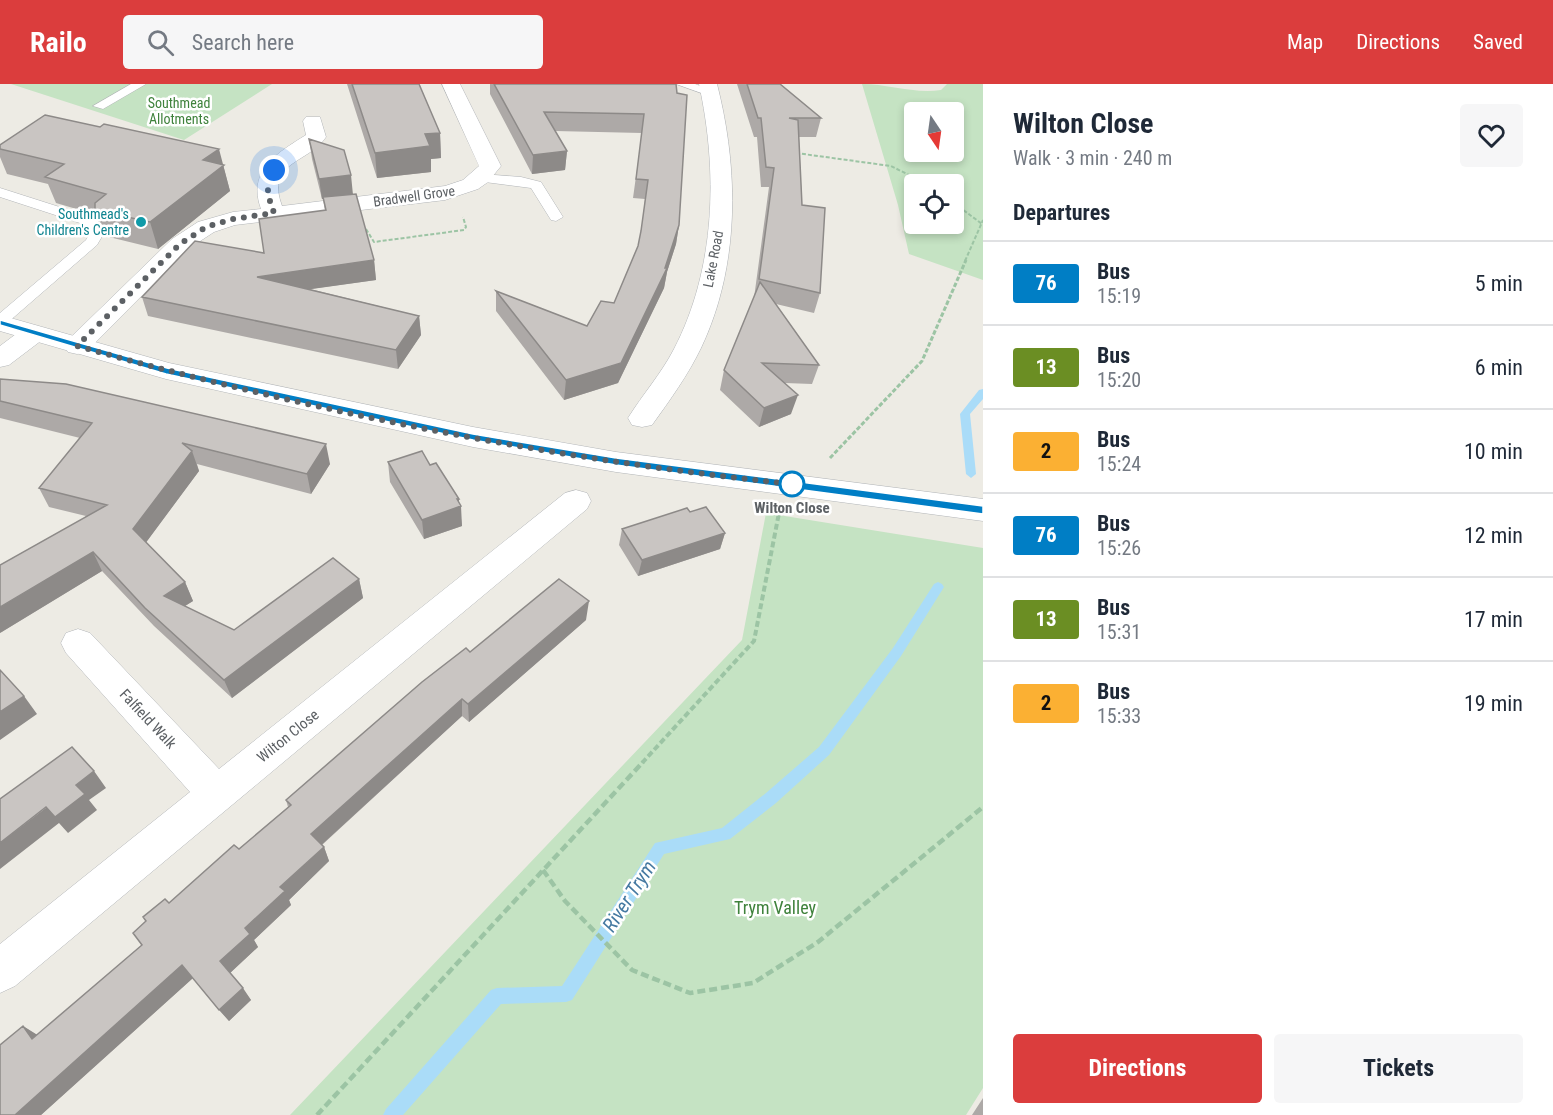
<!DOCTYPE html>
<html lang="en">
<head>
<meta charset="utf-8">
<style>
	:root { --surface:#fff; --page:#f6f6f7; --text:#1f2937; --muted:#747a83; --line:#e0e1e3; --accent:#db3d3d }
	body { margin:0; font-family:"Roboto Condensed",sans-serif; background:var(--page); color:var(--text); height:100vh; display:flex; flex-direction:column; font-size:22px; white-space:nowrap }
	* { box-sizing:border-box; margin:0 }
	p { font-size:20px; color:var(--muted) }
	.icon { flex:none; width:33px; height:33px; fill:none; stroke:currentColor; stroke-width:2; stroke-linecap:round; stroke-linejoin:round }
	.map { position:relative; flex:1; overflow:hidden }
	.details { display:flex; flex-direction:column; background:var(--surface); width:570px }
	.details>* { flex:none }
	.badge { padding:0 12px; border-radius:4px; font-size:21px; line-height:39px }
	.needle { width:39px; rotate:167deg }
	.tools { position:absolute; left:904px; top:18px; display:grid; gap:12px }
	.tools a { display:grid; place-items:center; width:60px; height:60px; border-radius:6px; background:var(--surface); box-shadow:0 3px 9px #0003; font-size:30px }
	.you { position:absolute; width:30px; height:30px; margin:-15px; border:4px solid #fff; border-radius:50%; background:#1a73e8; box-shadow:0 0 0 9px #1a73e833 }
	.map>.badge { position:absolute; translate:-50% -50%; box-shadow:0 0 0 3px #fff }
	h2 { padding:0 30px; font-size:22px; line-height:54px }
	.round { display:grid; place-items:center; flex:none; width:63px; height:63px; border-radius:6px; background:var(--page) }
	.head { display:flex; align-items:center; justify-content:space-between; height:102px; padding:0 30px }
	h1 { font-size:28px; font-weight:700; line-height:45px }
	.cta { display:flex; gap:12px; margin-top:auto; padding:12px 30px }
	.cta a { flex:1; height:69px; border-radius:6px; background:var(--accent); color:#fff; font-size:24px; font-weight:700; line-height:69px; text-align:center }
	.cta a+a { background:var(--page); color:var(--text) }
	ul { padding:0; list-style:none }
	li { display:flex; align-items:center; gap:18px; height:84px; padding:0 30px; border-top:2px solid var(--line) }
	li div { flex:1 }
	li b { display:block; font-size:22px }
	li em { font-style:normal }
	li .badge { min-width:66px; font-weight:700; text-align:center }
	header { display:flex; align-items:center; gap:36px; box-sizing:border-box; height:84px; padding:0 30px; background:var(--accent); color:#fff }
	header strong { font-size:28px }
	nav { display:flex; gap:33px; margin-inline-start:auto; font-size:21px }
	.search { width:420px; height:54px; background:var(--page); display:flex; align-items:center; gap:15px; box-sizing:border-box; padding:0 21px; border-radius:6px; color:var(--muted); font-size:22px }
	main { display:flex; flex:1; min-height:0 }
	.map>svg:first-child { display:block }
</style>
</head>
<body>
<header>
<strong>Railo</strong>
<div class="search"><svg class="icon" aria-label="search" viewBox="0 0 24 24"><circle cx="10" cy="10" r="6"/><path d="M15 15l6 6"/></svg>Search here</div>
<nav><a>Map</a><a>Directions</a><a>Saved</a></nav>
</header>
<main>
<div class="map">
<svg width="983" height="1031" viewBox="0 0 983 1031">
	<rect width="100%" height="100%" fill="#edebe4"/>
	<path fill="#c5e3c3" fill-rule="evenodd" d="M11 0H272L184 56Z
		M862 0C888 0 914 10 941 6L947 0H983V196L909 170 898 121ZM954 28V68H915V28ZM954 100V140H915V100Z
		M766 429 983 464V1004L966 1031H290L742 556Z"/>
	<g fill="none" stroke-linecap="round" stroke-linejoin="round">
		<path fill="#aadcf8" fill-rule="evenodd" d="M983 305V315L970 330 976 390 971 394 966 390 960 330 979 306Z
			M938 498 942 500 944 503 901 572 829 671 776 719 730 755 664 770 572 916 566 918 501 920 403 1031H383L386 1025 491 906 497 904 562 902 655 759 722 744 766 709 819 663 893 564 934 500Z"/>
		<g stroke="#b2b5b8" stroke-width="1">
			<path id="service" d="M131 0H146L103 25 93 22Z
				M676 0H695L716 8 710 12Z
				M482 90 521 93 541 98 563 133 556 137 551 136 531 104 477 97V91Z
				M0 104 97 135 104 149 97 161 6 240 0 242V229L86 156 90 149 86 141 0 113Z"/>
		</g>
		<g stroke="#b2b5b8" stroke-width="1">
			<path id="minor" d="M442 0H460L501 82 488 98 478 105 445 116 235 141 214 148 188 165 86 268 77 270 68 268 64 262 68 256 172 155 198 138 233 128 261 125C247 87 277 69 306 51L303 37 306 33H320L326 53C308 80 265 77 282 122L445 102 463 96 479 82Z
				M699 0H717C739 86 740 182 701 264 688 291 670 316 652 341L642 343 632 341 628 334C643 310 661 290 674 265 716 184 718 87 699 0Z
				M33 242 42 244 46 250 42 256 9 281 0 283V262L24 244Z
				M576 406 587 409 591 417 587 425 15 902 0 909V860L190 708 66 569 61 559 66 549 78 545 90 549 219 685 565 409Z"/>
		</g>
		<g stroke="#b2b5b8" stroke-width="1">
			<path id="tertiary" d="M0 231 169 279 473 343 616 368 983 415V437L616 388 473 363 166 295 0 247Z"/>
		</g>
		<path stroke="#9cc4a4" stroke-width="2" stroke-dasharray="4 2" stroke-linecap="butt" d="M796 69 891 82 927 100
			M954 119 982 140
			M366 145 374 158 464 146 466 143 463 133
			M965 177 983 136"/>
		<path stroke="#9cc4a4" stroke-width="3" stroke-dasharray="4.5 2" stroke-linecap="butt" d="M830 374 922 277 966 176"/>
		<path stroke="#9cc4a4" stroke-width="4" stroke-dasharray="6 3" stroke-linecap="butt" d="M642 679 754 557 779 429"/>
		<path stroke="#9cc4a4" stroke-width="4.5" stroke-dasharray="8 4" stroke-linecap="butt" d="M543 786 565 817 632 886 690 909 753 899 818 858 983 723
			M317 1031 643 678"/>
		<use href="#service" fill="#fff" fill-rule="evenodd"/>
		<use href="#minor" fill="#fff" fill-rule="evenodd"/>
		<use href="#tertiary" fill="#fff" fill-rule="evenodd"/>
	</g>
	<path fill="#ada9a7" d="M347 0H419L440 49 441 74 431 75V88L377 94Z
		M490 0H676L679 141 676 160 667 188 664 204 618 299 564 316 496 227V207L587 242 614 219 638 162 641 151 645 115 633 114 642 49 555 47 567 67 565 86 532 90 490 10Z
		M737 0H780L821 34 816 53H799L802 121 820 209 814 229 776 220 819 281 812 300 785 299 791 330 759 343 720 306 724 286 754 214 769 103H761L757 53H754Z
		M309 55 353 110 374 176 376 196 310 205 419 232 421 251 398 285 148 232 142 213 264 169 325 127 323 115H322L312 75Z
		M0 61 223 81 230 107 158 165 105 152 97 131 56 119 48 100 7 90 0 73Z
		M0 295 330 380 311 410 197 380 199 387 146 458 185 498 193 517 185 522 234 546 359 495 363 514 232 614 154 542 102 487 0 549 86 432 49 423 39 404 80 354 0 334Z
		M388 378 430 381 459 419 462 442 424 455 390 398Z
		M690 428 725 449 720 465 638 492 619 461 622 445Z
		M586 536 469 638 462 632 322 761 324 763 329 777 289 816 291 821 254 856 258 863 230 889 251 916 229 937 193 894 41 1031 23 942 37 951 142 861 169 819 239 765 288 723 286 716 470 568Z
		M983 1014V1031H972Z"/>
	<path fill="#8d8a88" d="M440 49 441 74 431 75V88L377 94 375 69 425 50Z
		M219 65 230 107 158 165 150 138 203 76Z
		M567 67 565 86 532 90 533 71Z
		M351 91 353 111 322 115 319 95Z
		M679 141 676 160 667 188 664 204 618 299 564 316 566 296 665 184Z
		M374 176 376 196 262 212 257 193Z
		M419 232 421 251 398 285 396 266Z
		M798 311 791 330 759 343 764 324Z
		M326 360 330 380 311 410 307 390Z
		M192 367 199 387 142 464 133 445Z
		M457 415H459V423L461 422 462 442 424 455 422 436Z
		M725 449 720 465 638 492 642 476Z
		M93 468 102 487 0 549V523Z
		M359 495 363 514 232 614 224 596Z
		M185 498 193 517 172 530 164 512Z
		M589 517 586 536 469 638 468 620Z
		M24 612 37 630 0 656V628Z
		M462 615V632L317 765 311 750Z
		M94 687 106 704 89 716 97 726 68 749 59 739 0 785V759Z
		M324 763 329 777 289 816 291 821 254 856 258 863 229 890 220 877 245 844 280 803Z
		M182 881 193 894 41 1031H15Z
		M243 904 251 916 229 937 219 926Z
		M23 942 39 952 32 955Z"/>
	<path fill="#c9c5c2" stroke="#8d8a88" stroke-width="1.5" d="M352 0H419L440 49 425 50 430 62 375 69Z
		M494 0H676L677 9 687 11 679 141 665 184H667L621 279 566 296 496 207 587 242 601 217 614 219 638 162 641 147 648 96 636 95 644 30 544 28 567 67 533 71Z
		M747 0H780L821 34H789L798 36 802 121 825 124 820 209 759 195 774 84 766 83 761 34H758Z
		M45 31 100 43 104 40 219 65 203 76 224 81 150 138 95 126V119L106 110 45 93 64 80 0 65V61Z
		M309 55 344 66 351 91 319 95Z
		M356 110 374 176 257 193 419 232 396 266 142 213 195 157 264 169 259 135 326 126 323 113Z
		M760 198 819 281 762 279 798 311 764 324 724 286Z
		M0 295 66 300 326 360 307 390 182 359 192 367 133 445 185 498 164 512 234 546 333 474 359 495 224 596 145 524 93 468 0 523V481L107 421 39 404 92 339 0 317Z
		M422 367 430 381 436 379 459 415H457L461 422 422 436 388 378Z
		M706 423 725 449 642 476 622 445 687 424 690 428Z
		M559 495 589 517 468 620 462 615 311 750 324 763 280 803 285 807 245 844 250 850 220 877 243 904 219 926 182 881 15 1031H0V961L23 942 32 955 142 861 133 849 146 837 143 833 165 815 169 819 234 761 239 765 291 721 286 716 422 598 466 564 470 568Z
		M0 586 24 612 0 628Z
		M72 663 94 687 76 701 85 710 55 733 46 723 0 759V715Z"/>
	<path fill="#007ec5" stroke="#fff" stroke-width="1.5" d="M0 236 167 284 473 350 616 374 983 422V430L616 381 473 356 166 290 0 241Z"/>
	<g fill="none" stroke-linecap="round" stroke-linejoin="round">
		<path stroke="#5c6064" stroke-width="6" stroke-dasharray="0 10.8" d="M274 86C264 101 268 112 274 129L233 135 206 143 180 160 77 262C310 327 551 375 792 400"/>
	</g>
	<circle fill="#0f9aa8" stroke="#fff" stroke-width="2" cx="141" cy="138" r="6"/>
	<circle fill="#fff" stroke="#007ec5" stroke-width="3" cx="792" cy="400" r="12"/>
	<g text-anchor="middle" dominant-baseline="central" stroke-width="5" stroke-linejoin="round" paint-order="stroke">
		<g font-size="14" fill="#3f823c" stroke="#fff">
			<text x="179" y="19">Southmead<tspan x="179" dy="16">Allotments</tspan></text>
		</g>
		<g font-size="14" fill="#5c6064" stroke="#fff">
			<text transform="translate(414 112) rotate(-8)">Bradwell Grove</text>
			<text transform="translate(713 175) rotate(-79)">Lake Road</text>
		</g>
		<g font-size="14" fill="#0d838f" stroke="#fff" text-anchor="end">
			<text x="129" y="130">Southmead's<tspan x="129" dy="16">Children's Centre</tspan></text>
		</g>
		<g font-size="15" font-weight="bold" fill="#5c6064" stroke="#fff">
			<text x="792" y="424">Wilton Close</text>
		</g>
		<g font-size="15" fill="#5c6064" stroke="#fff">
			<text transform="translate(148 635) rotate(47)">Falfield Walk</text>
			<text transform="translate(288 652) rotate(-39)">Wilton Close</text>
		</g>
		<g font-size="18" fill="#3f823c" stroke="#fff">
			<text x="775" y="823">Trym Valley</text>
		</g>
		<g font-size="20" font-style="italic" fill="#4579a1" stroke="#fff">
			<text transform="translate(629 812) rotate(-57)">River Trym</text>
		</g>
	</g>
</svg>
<div class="tools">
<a><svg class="needle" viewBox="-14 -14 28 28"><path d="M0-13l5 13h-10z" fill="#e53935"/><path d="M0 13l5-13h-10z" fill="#747a83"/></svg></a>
<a><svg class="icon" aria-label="locate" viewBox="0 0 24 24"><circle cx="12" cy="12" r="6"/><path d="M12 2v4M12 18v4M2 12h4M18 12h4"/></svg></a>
</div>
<div class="you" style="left:274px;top:86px"></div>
</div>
<section class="details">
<div class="head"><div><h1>Wilton Close</h1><p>Walk · 3 min · 240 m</p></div><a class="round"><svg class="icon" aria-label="heart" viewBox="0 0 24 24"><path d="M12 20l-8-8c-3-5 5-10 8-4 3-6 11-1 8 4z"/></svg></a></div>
<h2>Departures</h2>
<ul>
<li><span class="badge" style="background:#007ec5;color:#fff">76</span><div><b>Bus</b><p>15:19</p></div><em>5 min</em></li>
<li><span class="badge" style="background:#6b8e23;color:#fff">13</span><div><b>Bus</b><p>15:20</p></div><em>6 min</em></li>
<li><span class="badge" style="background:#fbb033;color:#111">2</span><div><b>Bus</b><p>15:24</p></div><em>10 min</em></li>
<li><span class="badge" style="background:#007ec5;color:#fff">76</span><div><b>Bus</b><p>15:26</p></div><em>12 min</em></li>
<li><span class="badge" style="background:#6b8e23;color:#fff">13</span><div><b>Bus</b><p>15:31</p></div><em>17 min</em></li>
<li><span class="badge" style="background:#fbb033;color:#111">2</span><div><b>Bus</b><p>15:33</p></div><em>19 min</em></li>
</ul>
<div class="cta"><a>Directions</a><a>Tickets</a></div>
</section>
</main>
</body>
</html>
